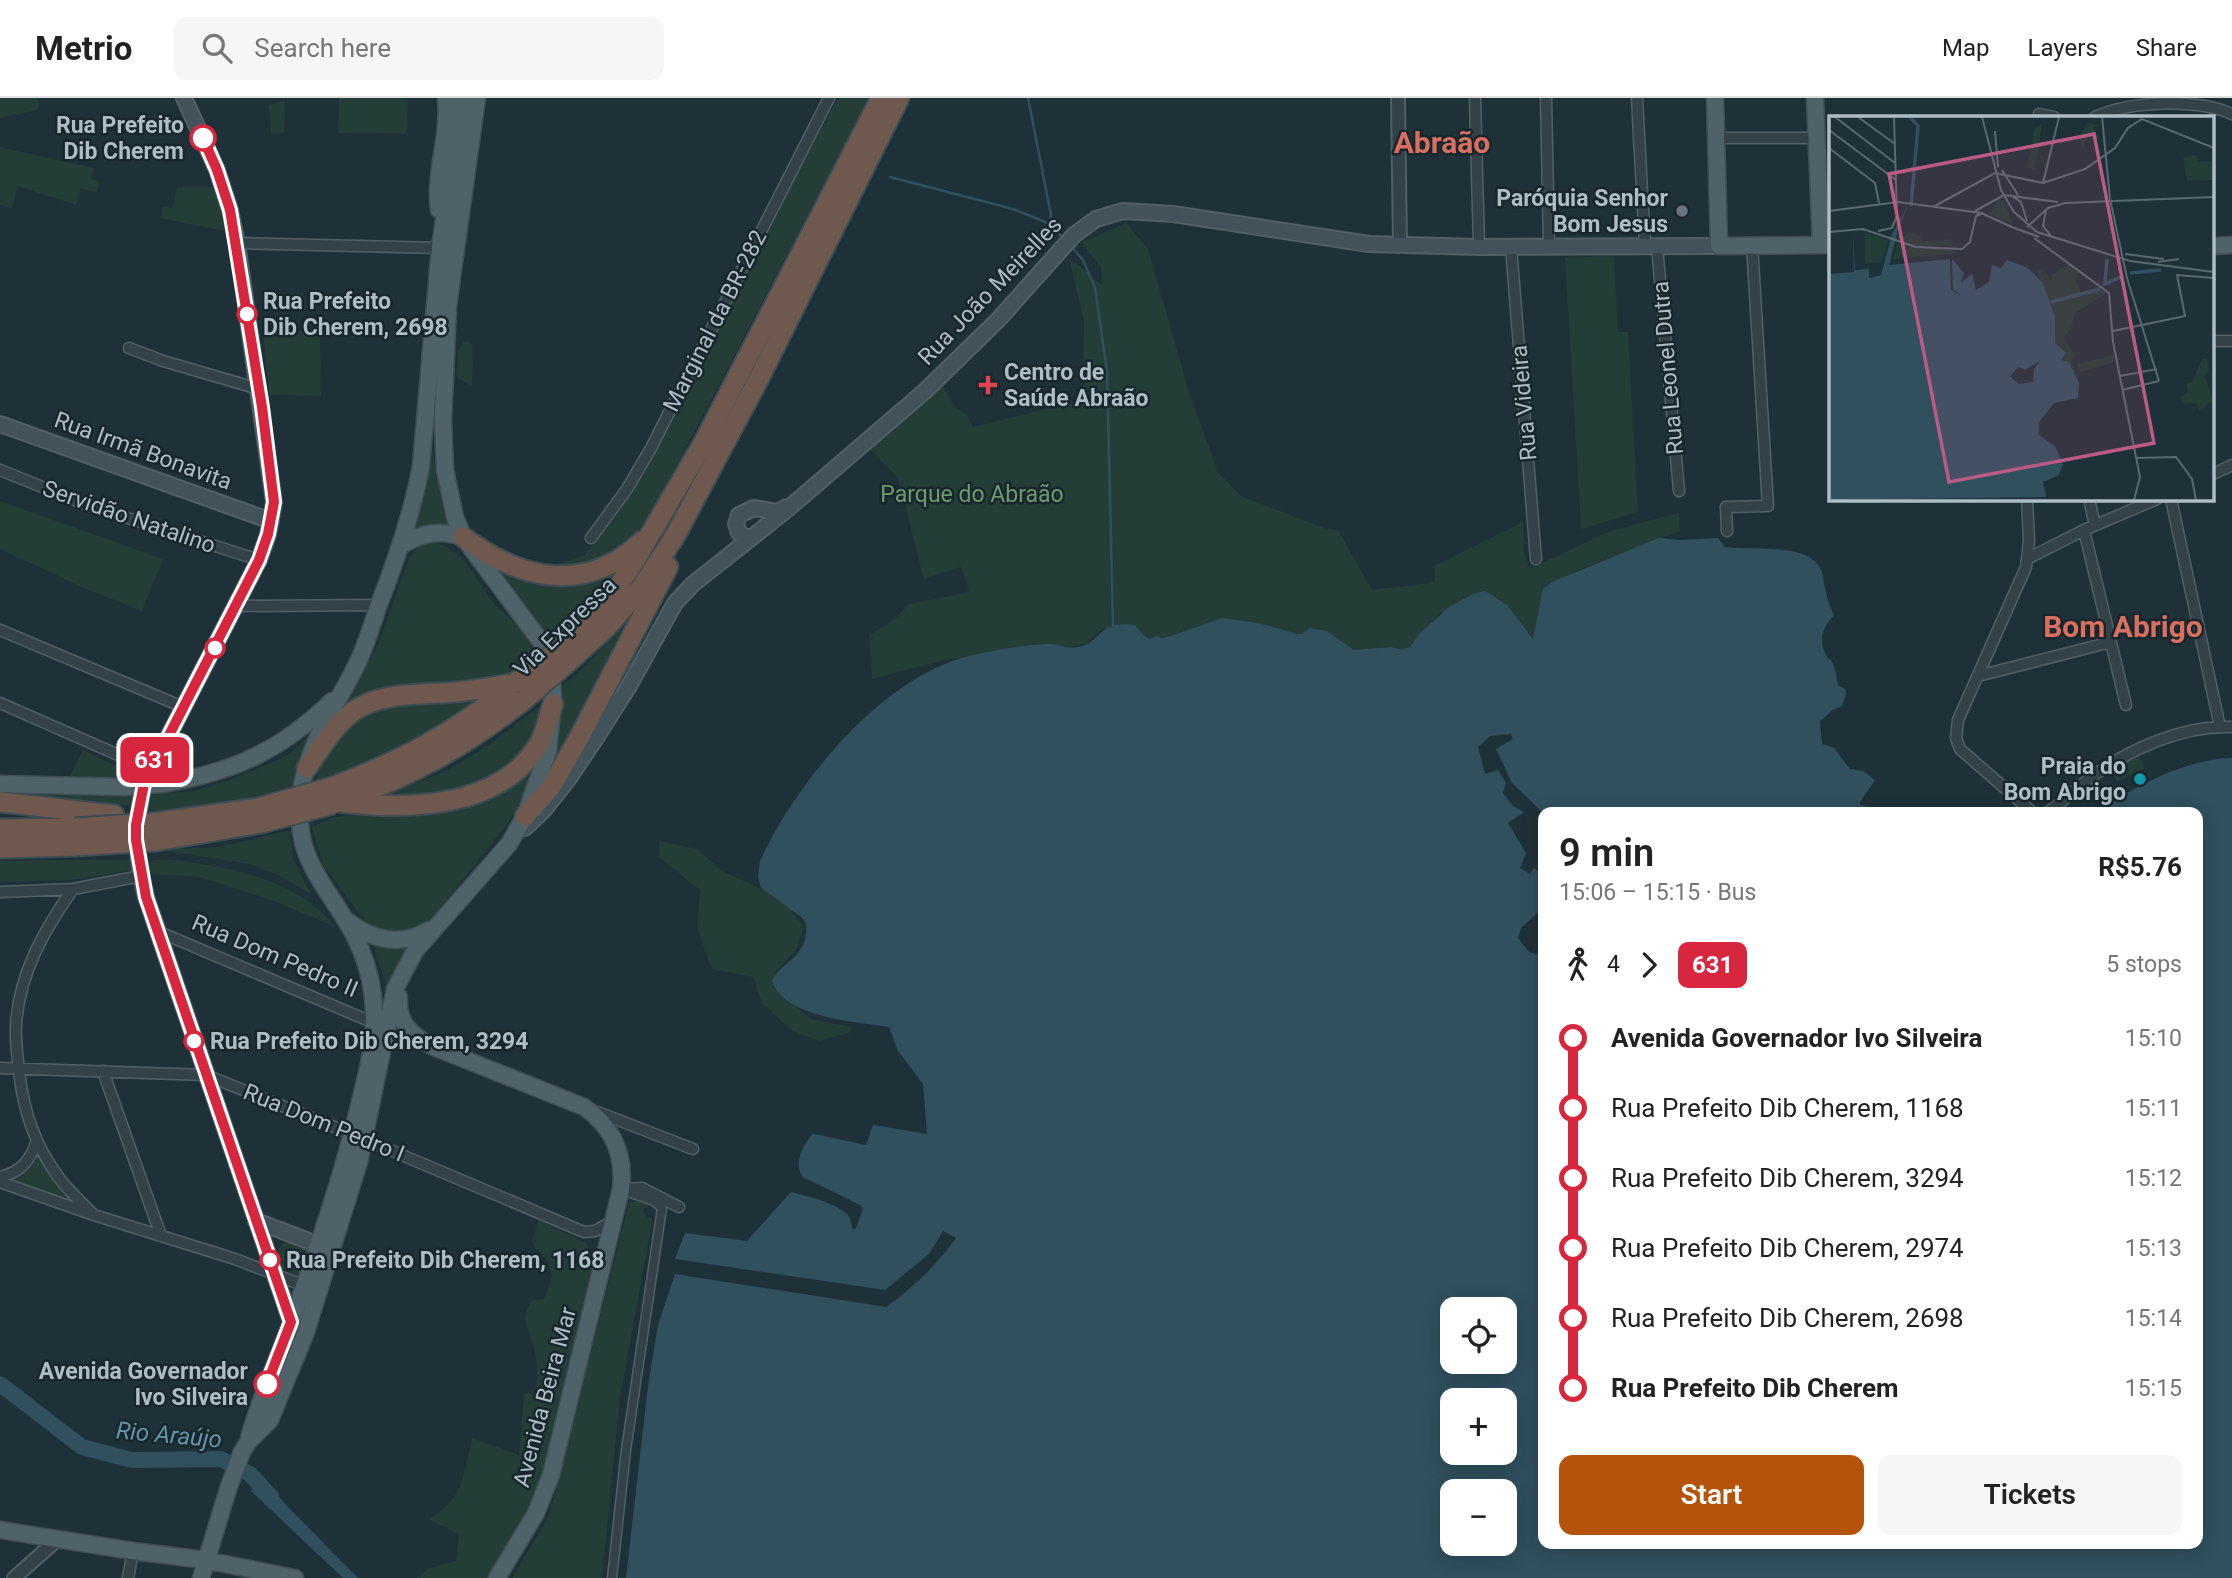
<!DOCTYPE html>
<html lang="en">
<head>
<meta charset="utf-8">
<style>
	:root { --surface:#fff; --page:#f6f6f6; --text:#222; --muted:#767676; --line:#e0e0e0; --accent:#b45309 }
	body { margin:0; font-family:Roboto,sans-serif; background:var(--page); color:var(--text); height:100vh; display:flex; flex-direction:column; font-size:26px; white-space:nowrap }
	* { box-sizing:border-box; margin:0 }
	p { font-size:23px; color:var(--muted) }
	.icon { flex:none; width:38px; height:38px; fill:none; stroke:currentColor; stroke-width:2; stroke-linecap:round; stroke-linejoin:round }
	.map { position:relative; flex:1; overflow:hidden }
	.sheet { position:absolute; left:1538px; top:709px; width:665px; height:742px; display:flex; flex-direction:column; background:var(--surface); border-radius:14px; box-shadow:0 4px 18px #0003 }
	.sheet>* { flex:none }
	.badge { padding:0 14px; border-radius:10px; font-size:24px; line-height:46px }
	.controls { position:absolute; left:1440px; top:1199px; display:grid; gap:14px }
	.controls a { display:grid; place-items:center; width:77px; height:77px; border-radius:14px; background:var(--surface); box-shadow:0 4px 18px #0003; font-size:35px }
	.map>.badge { position:absolute; translate:-50% -50%; box-shadow:0 0 0 4px #fff }
	.legs { display:flex; align-items:center; gap:10px; height:77px; padding:0 21px; font-size:23px }
	.legs p { margin-inline-start:auto }
	.overview { display:flex; align-items:center; justify-content:space-between; height:119px; padding:0 21px }
	h1 { font-size:38px; font-weight:600; line-height:52px }
	.action { display:flex; gap:14px; margin-top:auto; padding:14px 21px }
	.action a { flex:1; height:80px; border-radius:14px; background:var(--accent); color:#fff; font-size:28px; font-weight:600; line-height:80px; text-align:center }
	.action a+a { background:var(--page); color:var(--text) }
	ul { padding:0 21px; list-style:none }
	li { display:flex; align-items:center; gap:24px; height:70px; font-size:26px }
	li i { display:grid; place-items:center; width:10px; height:100%; margin:0 9px; background:currentColor }
	li i::after { content:''; width:18px; height:18px; margin:-9px; border:5px solid; border-radius:50%; background:var(--surface) }
	li p { margin-inline-start:auto }
	li:first-child i { background:linear-gradient(#0000 50%,currentColor 0) }
	li:last-child i { background:linear-gradient(currentColor 50%,#0000 0) }
	header { display:flex; align-items:center; gap:42px; box-sizing:border-box; height:98px; padding:0 35px; background:var(--surface); border-bottom:2px solid var(--line) }
	header strong { font-size:33px }
	nav { display:flex; gap:38px; margin-inline-start:auto; font-size:24px }
	.search { width:490px; height:63px; background:var(--page); display:flex; align-items:center; gap:18px; box-sizing:border-box; padding:0 24px; border-radius:14px; color:var(--muted); font-size:26px }
	.map>svg:first-child { display:block }
</style>
</head>
<body>
<header>
<strong>Metrio</strong>
<div class="search"><svg class="icon" aria-label="search" viewBox="0 0 24 24"><circle cx="10" cy="10" r="6"/><path d="M15 15l6 6"/></svg>Search here</div>
<nav><a>Map</a><a>Layers</a><a>Share</a></nav>
</header>
<div class="map">
<svg width="2232" height="1480" viewBox="0 0 2232 1480">
	<rect width="100%" height="100%" fill="#1f3138"/>
	<path fill="#243d37" d="M0 0H39L38 12 0 20Z
		M339 0H408L407 36 338 35Z
		M838 0H869L660 399 638 433 597 463 562 471 527 465 554 467 585 457 613 422 655 356 795 79Z
		M285 2 284 35H271L269 7Z
		M0 49 93 70 91 81 100 84 97 95 81 90 76 107 18 88 11 111 0 107Z
		M177 89H216L229 134 160 120 163 109 172 110Z
		M1126 125 1148 151 1189 294 1218 374 1241 398 1324 430 1338 432 1372 492 1430 485 1431 481 1432 484H1435L1434 468 1523 424 1524 454 1530 471 1610 433 1679 415 1680 433 1576 473 1539 517 1534 541 1500 501 1440 515 1408 551 1403 552 1392 549 1354 552 1327 533 1307 530 1304 535 1298 536 1222 520 1162 540 1150 541 1102 531 1085 546 1072 549 1045 546 994 553 940 563 872 581 869 537 894 522 909 506 969 494 961 469 924 481 898 380 868 349 941 286 956 310 966 316 973 329 1083 302 1084 222 1069 160 1102 187 1101 169 1081 145Z
		M1614 158 1618 234H1628L1638 414 1581 431 1565 160Z
		M266 195H303V212L266 213Z
		M320 232 321 298 269 297 263 235Z
		M469 243 473 247 472 288 457 280 458 253 463 244Z
		M432 350 441 398 450 427 442 426 415 432 426 392Z
		M0 403 163 461 142 513 84 490 0 451Z
		M430 444C464 448 475 482 494 505 502 515 514 522 521 531 528 539 532 551 536 560L517 574 495 582 344 610 378 546 409 460 420 448Z
		M630 462 601 499 551 546 496 469 526 481Z
		M644 496 548 683C556 653 562 623 558 592L593 561Z
		M491 596 463 616 382 661 315 685 327 652 342 628 391 604Z
		M541 607V621L537 635 507 675 450 694 381 698 446 673 486 649Z
		M313 635 295 693 200 712H149L151 695 189 694 222 685 285 659Z
		M83 652 141 680 68 682Z
		M541 655 526 695 507 726 427 827 413 836 376 833 364 822 323 767 312 729 335 719 453 706Z
		M2138 655 2145 670 2117 684 2109 670Z
		M0 691 136 692 134 708 0 695Z
		M290 732 293 761 311 796 276 776 249 766 160 752 219 749Z
		M659 743 697 751 722 773 777 798 804 828 796 851 776 874 774 890 811 921 851 929V934L819 943 792 933 762 905 753 879 712 871 697 830 700 792 659 759Z
		M134 761 136 772 70 782 0 784V763Z
		M163 761C222 767 297 780 336 829L274 803 199 779 152 776 147 768H141L140 764Z
		M372 845 397 851 411 848 388 892Z
		M39 1056C48 1076 63 1092 81 1106L10 1083C23 1079 34 1069 39 1056Z
		M636 1103 649 1106 643 1113 648 1120H653L620 1299 602 1480H512L548 1420 554 1400 629 1105Z
		M538 1122 586 1145C595 1155 593 1170 593 1183L538 1394 488 1480H416L430 1470 456 1463 459 1436 429 1421C465 1399 463 1377 472 1340L519 1357 524 1295 535 1297C538 1280 538 1263 533 1246 528 1228 520 1224 531 1203L544 1201 552 1178 547 1162 534 1148 532 1142Z
		M288 1143 308 1150 299 1178 279 1170 275 1159 280 1148Z"/>
	<path fill="#30505e" fill-rule="evenodd" d="M1659 440 1679 442 1718 440 1725 449C1750 453 1813 443 1822 475 1825 489 1827 504 1834 517 1824 529 1817 540 1826 557 1832 566 1828 556 1833 566 1836 572 1836 580 1838 587L1845 591 1846 596 1842 608 1833 612 1820 623 1822 646 1834 650 1850 671 1863 673 1875 682 1860 704V707L1867 708 1873 714 1543 715 1512 685 1496 651 1513 641 1511 636 1490 638 1478 649 1485 676 1498 672 1506 685 1503 695 1513 708 1524 714 1508 725 1526 755 1520 770 1530 776 1534 770 1543 777V810L1521 830 1518 840 1529 854 1544 858V1446H2198V714H2098C2132 689 2189 660 2232 660V1480H626L648 1288 658 1227 675 1176 886 1209C914 1189 936 1168 956 1140L943 1133 929 1156 885 1192 675 1161 685 1135 747 1143 791 1094C809 1099 832 1103 847 1116 851 1120 851 1127 853 1132L856 1130 863 1111 860 1107 803 1079C793 1066 802 1047 813 1036L819 1037 866 1047 873 1027 927 1036 923 986 898 953 889 929C858 924 783 920 772 883 778 870 790 865 798 855 805 846 811 827 801 819 798 816 795 815 792 813 781 804 772 797 761 790L758 779 760 763C796 684 884 576 973 557 995 552 1024 547 1047 546 1057 545 1068 551 1078 549 1103 544 1097 522 1135 527L1144 538 1150 541 1156 538 1162 540 1170 538 1222 520 1258 525 1298 536H1302L1309 530 1327 533 1354 552 1391 549 1403 552 1410 549 1419 536 1449 509 1473 496 1485 493 1507 507 1533 541 1543 491 1552 484ZM1452 1211H1505V1264H1452ZM1452 1302H1505V1354H1452ZM1452 1393H1505V1446H1452Z
		M262 1377 286 1407 358 1480H343L251 1393Z"/>
	<g fill="none" stroke-linecap="round" stroke-linejoin="round">
		<path stroke="#30505e" stroke-width="2.5" d="M1028 0 1051 117 1050 126 1063 140
			M890 79 1013 111 1050 126
			M1070 147 1083 162 1095 190 1107 273 1113 528"/>
		<path stroke="#30505e" stroke-width="16" d="M0 1286 82 1349 132 1362 221 1361 250 1376 271 1399"/>
		<g stroke="#506066" stroke-width="11">
			<path id="pedestrian" d="M612 1480 626 1352 662 1110C653 1099 634 1098 621 1091"/>
		</g>
		<g stroke="#506066" stroke-width="13">
			<path id="minor" d="M1475 0 1479 149
				M1546 0 1549 148
				M1637 0 1645 148
				M2039 16 2054 19
				M2095 19C2130 3 2197 0 2232 16
				M1716 40H1816
				M237 145 440 150
				M1657 148 1679 393
				M1511 149 1536 461
				M2213 243H2232
				M129 250 163 263 259 291
				M0 372 87 407 259 462
				M2213 376 2232 367
				M2027 401 2029 443 2026 469 1958 622 1956 640 1960 651 2032 714
				M2089 401 2095 427
				M2171 401 2220 629
				M2084 432 2126 607
				M1727 433 1726 409 1768 408 1752 147
				M591 440 627 391 651 350 829 0
				M2029 460 2084 432 2157 401
				M237 508 379 507
				M0 532 183 609
				M1978 578 2111 544
				M0 605 150 671
				M2048 714C2063 704 2076 690 2090 680 2130 651 2182 627 2232 629
				M73 791C44 832 19 876 16 927 15 945 18 963 20 980 24 1013 36 1047 55 1074 65 1090 81 1104 94 1117
				M0 794 73 791 141 778
				M157 833 374 925
				M0 970 206 977 352 1036 584 1134 595 1133 613 1123
				M103 973 161 1138
				M595 1013 693 1051
				M0 1079C21 1074 30 1063 37 1043
				M0 1084 94 1117 235 1161 305 1188
				M621 1091 642 1090 679 1109
				M128 1480 133 1453"/>
		</g>
		<g stroke="#506066" stroke-width="16">
			<path id="tertiary" d="M1398 0 1400 147
				M14 1480 58 1441"/>
		</g>
		<g stroke="#506066" stroke-width="18">
			<path id="secondary" d="M184 0 217 72 230 112 237 145 274 404 268 437 259 462 144 686C134 728 136 758 146 799L291 1224
				M0 326 271 423
				M753 439H745L739 435 736 426 739 417 754 410 777 414 787 409
				M525 730 543 713 567 683 596 640 629 588 675 505 693 486 790 409 925 293 998 222 1074 137 1096 121 1123 113 1173 116 1369 146 1479 149 1719 148
				M256 1123 319 1147"/>
		</g>
		<g stroke="#3f4e55" stroke-width="19">
			<path id="primary" d="M1715 0 1719 148 1831 147
				M1815 0 1821 147
				M439 112C434 74 450 38 446 0
				M2213 148 2232 147
				M402 447C423 434 440 432 463 439
				M0 686 124 689
				M161 686C232 675 280 653 332 603
				M349 824C372 842 402 849 429 832
				M399 899C397 926 412 938 434 949L584 1009C613 1029 625 1056 621 1091L551 1377 536 1415 497 1480
				M248 1344C258 1305 275 1268 289 1230 316 1157 341 1084 359 1008 365 982 374 952 374 925 375 893 367 861 352 833 323 782 292 758 301 694 307 646 338 606 358 564 366 547 372 527 378 509 396 463 412 417 421 368L440 150 461 0
				M0 1432 133 1453 205 1462 295 1480
				M201 1480 229 1388 242 1354 248 1344 270 1322 305 1237 359 1064 395 891 415 853 509 746 525 718 548 653 553 606 552 575 542 545 463 439 455 419 445 372 443 322 448 208 477 0"/>
		</g>
		<g stroke="#3d4d53" stroke-width="23">
			<path id="motorway" d="M463 439C520 482 586 497 642 443
				M557 553 591 521 618 489 637 459 704 344 881 0
				M567 565 606 530 641 490 675 438 756 286 899 0
				M307 670C320 651 333 629 351 615 380 593 422 597 456 594 476 592 496 589 515 585
				M332 689C404 662 452 636 512 588
				M344 702C416 676 463 649 524 602
				M0 704 114 717
				M339 704C407 712 499 712 539 646 546 634 548 619 553 606
				M525 718 551 689 580 638 668 469
				M153 725 258 710
				M0 731 75 730
				M156 743 261 725
				M0 750 74 748"/>
		</g>
		<use href="#pedestrian" stroke="#334248" stroke-width="8"/>
		<use href="#minor" stroke="#334248" stroke-width="10"/>
		<use href="#tertiary" stroke="#334248" stroke-width="12"/>
		<use href="#secondary" stroke="#41525b" stroke-width="14"/>
		<use href="#primary" stroke="#506269" stroke-width="16"/>
		<use href="#motorway" stroke="#6f594f" stroke-width="19"/>
		<g stroke="#3f4e55" stroke-width="19" stroke-linecap="butt">
			<path id="primary-bridge" d="M124 689 161 686"/>
		</g>
		<g stroke="#3d4d53" stroke-width="23" stroke-linecap="butt">
			<path id="motorway-bridge" d="M515 585 557 553
				M524 602 567 565
				M258 710 332 689
				M261 725 333 706
				M75 730 153 725
				M74 748 156 743"/>
		</g>
		<use href="#primary-bridge" stroke="#506269" stroke-width="16"/>
		<use href="#motorway-bridge" stroke="#6f594f" stroke-width="19"/>
	</g>
	<g fill="none" stroke-linecap="round" stroke-linejoin="round">
		<g stroke="#fff" stroke-width="16">
			<path id="line-1" d="M203 40 217 72 230 112 262 309 274 404 268 436 259 462 144 686 136 727V742L146 799 291 1224 267 1286"/>
		</g>
		<use href="#line-1" stroke="#d7263d" stroke-width="10"/>
	</g>
	<g fill="#fff" stroke="#d7263d" stroke-width="3.5">
		<circle cx="203" cy="40" r="12"/>
		<circle cx="247" cy="216" r="9"/>
		<circle cx="215" cy="550" r="9"/>
		<circle cx="194" cy="943" r="9"/>
		<circle cx="270" cy="1162" r="9"/>
		<circle cx="267" cy="1286" r="12"/>
	</g>
	<circle fill="#6b7280" stroke="#18272d" stroke-width="2.5" cx="1682" cy="113" r="7"/>
	<path fill="#e0444e" stroke="#18272d" stroke-width="2.5" d="M984.5 276.5h7v7h7v7h-7v7h-7v-7h-7v-7h7z"/>
	<circle fill="#0f9aa8" stroke="#18272d" stroke-width="2.5" cx="2140" cy="681" r="7"/>
	<g text-anchor="middle" dominant-baseline="central" stroke-width="5" stroke-linejoin="round" paint-order="stroke">
		<g font-size="23" font-weight="bold" fill="#adbdc5" stroke="#18272d" text-anchor="start">
			<text x="184" y="27" text-anchor="end">Rua Prefeito<tspan x="184" dy="26">Dib Cherem</tspan></text>
			<text x="263" y="203">Rua Prefeito<tspan x="263" dy="26">Dib Cherem, 2698</tspan></text>
			<text x="210" y="943">Rua Prefeito Dib Cherem, 3294</text>
			<text x="286" y="1162">Rua Prefeito Dib Cherem, 1168</text>
			<text x="248" y="1273" text-anchor="end">Avenida Governador<tspan x="248" dy="26">Ivo Silveira</tspan></text>
		</g>
		<g font-size="23" font-weight="bold" fill="#adbdc5" stroke="#18272d" text-anchor="end">
			<text x="1668" y="100">Paróquia Senhor<tspan x="1668" dy="26">Bom Jesus</tspan></text>
			<text x="1004" y="274" text-anchor="start">Centro de<tspan x="1004" dy="26">Saúde Abraão</tspan></text>
			<text x="2126" y="668">Praia do<tspan x="2126" dy="26">Bom Abrigo</tspan></text>
		</g>
		<g font-size="23" fill="#adbdc5" stroke="#18272d">
			<text transform="translate(990 193) rotate(-46)">Rua João Meirelles</text>
			<text transform="translate(715 223) rotate(-63)">Marginal da BR-282</text>
			<text transform="translate(1668 270) rotate(-95)">Rua Leonel Dutra</text>
			<text transform="translate(1524 305) rotate(-95)">Rua Videira</text>
			<text transform="translate(143 353) rotate(20)">Rua Irmã Bonavita</text>
			<text transform="translate(129 419) rotate(19)">Servidão Natalino</text>
			<text transform="translate(565 529) rotate(-44)">Via Expressa</text>
			<text transform="translate(275 858) rotate(23)">Rua Dom Pedro II</text>
			<text transform="translate(324 1025) rotate(22)">Rua Dom Pedro I</text>
			<text transform="translate(545 1299) rotate(-75)">Avenida Beira Mar</text>
		</g>
		<g font-size="23" fill="#6f9b6c" stroke="#18272d">
			<text x="972" y="396">Parque do Abraão</text>
		</g>
		<g font-size="24" font-style="italic" fill="#6493a6" stroke="#18272d">
			<text transform="translate(169 1337) rotate(5)">Rio Araújo</text>
		</g>
		<g font-size="30" font-weight="bold" fill="#d9705f" stroke="#18272d">
			<text x="1442" y="44">Abraão</text>
			<text x="2123" y="528">Bom Abrigo</text>
		</g>
	</g>
	<g transform="translate(1829 18)">
		<rect width="385" height="385" fill="#1f3138"/>
		<path d="M213 7 206 53 198 52 206 12ZM258 7 271 9 264 12 271 23 258 18 254 34 250 23ZM367 39 369 45 385 46V64L358 65 354 41ZM168 84H175L184 108 161 98ZM70 112 75 121 80 116 93 120 92 126 124 123 123 130H87L67 123ZM36 117 59 124 52 146 36 148ZM68 127 129 135 130 137 64 143ZM240 148 251 156 246 162 252 176 272 170 269 175 274 172 278 177 246 197 241 215 234 221 247 240 241 243 250 262 239 245H231L236 239 226 227V201L208 154 214 153 223 165V159ZM285 239 286 246 276 249 252 256 248 248ZM378 242 380 256 375 259 384 283 371 295 367 287 354 288 351 282 359 276 358 267 363 266 373 243Z" fill="#243d37"/>
		<path d="M79 90 70 109 60 149 121 143 122 173 133 181 124 173 123 143 135 157 132 167 143 158 147 174 160 166 163 149 172 152 178 144 199 152 214 167 226 201V227L237 237 232 244 240 246 250 267 249 282 225 287 210 306V319L226 330 234 348 230 359 214 366 217 381 0 384V158L25 156 24 116 26 154 40 153V162L52 159 63 118ZM211 245 205 253 204 266 190 268 181 260 190 251 196 254Z" fill="#30505e" fill-rule="evenodd"/>
		<path fill="none" stroke="#30505e" stroke-width="3.5" d="M81 1 89 10 82 90M301 157 332 154M276 167 278 143M274 169 294 160M222 186 271 173"/>
		<path fill="none" stroke="#586970" stroke-width="2" d="M6 1 66 47M29 1 66 28M153 1 172 74 185 96 208 116 301 145 385 156M273 1 281 83 298 162 330 265M0 14 67 64M166 15 169 51M0 32 46 67 50 87M173 54 189 79M214 67 230 1M181 79 192 86 198 105M104 91 166 57 214 67 256 53 286 32 299 12 313 3 385 32M217 94 214 110 222 120M0 95 69 86 152 97 183 111M146 95 175 79 229 86M180 110 210 121M198 111 219 92 236 87 385 81M49 115 63 112 68 100 65 1M0 116 34 113 87 131 133 133 141 126 147 100 154 97M205 122 280 177 284 226 311 361 305 384M296 138 335 143M329 146 350 143M284 215 356 200 348 159 385 162M291 260 328 253M293 274 330 265M308 342 347 341 363 363 367 384"/>
		<path fill="#ba5a85" fill-opacity="0.15" stroke="#ba5a85" stroke-width="3.5" d="M265 18 325 327 120 366 60 58Z"/>
		<rect width="385" height="385" fill="none" stroke="#adbdc5" stroke-width="3.5"/>
	</g>
</svg>
<div class="controls">
<a><svg class="icon" aria-label="locate" viewBox="0 0 24 24"><circle cx="12" cy="12" r="6"/><path d="M12 2v4M12 18v4M2 12h4M18 12h4"/></svg></a>
<a>+</a>
<a>−</a>
</div>
<b class="badge" style="left:155px;top:662px;background:#d7263d;color:#fff">631</b>
<section class="sheet">
<div class="overview"><div><h1>9 min</h1><p>15:06 – 15:15 · Bus</p></div><b>R$5.76</b></div>
<div class="legs"><svg class="icon" aria-label="walk" viewBox="0 0 24 24"><circle cx="13" cy="4" r="2"/><path d="M13 8l-2 6 4 7M11 14l-3 7M7 12l3-4h3l4 4"/></svg>4<svg class="icon" aria-label="forward" viewBox="0 0 24 24"><path d="M9 5l7 7-7 7"/></svg><b class="badge" style="background:#d7263d;color:#fff">631</b><p>5 stops</p></div>
<ul>
<li><i style="color:#d7263d"></i><b>Avenida Governador Ivo Silveira</b><p>15:10</p></li>
<li><i style="color:#d7263d"></i><span>Rua Prefeito Dib Cherem, 1168</span><p>15:11</p></li>
<li><i style="color:#d7263d"></i><span>Rua Prefeito Dib Cherem, 3294</span><p>15:12</p></li>
<li><i style="color:#d7263d"></i><span>Rua Prefeito Dib Cherem, 2974</span><p>15:13</p></li>
<li><i style="color:#d7263d"></i><span>Rua Prefeito Dib Cherem, 2698</span><p>15:14</p></li>
<li><i style="color:#d7263d"></i><b>Rua Prefeito Dib Cherem</b><p>15:15</p></li>
</ul>
<div class="action"><a>Start</a><a>Tickets</a></div>
</section>
</div>
</body>
</html>
